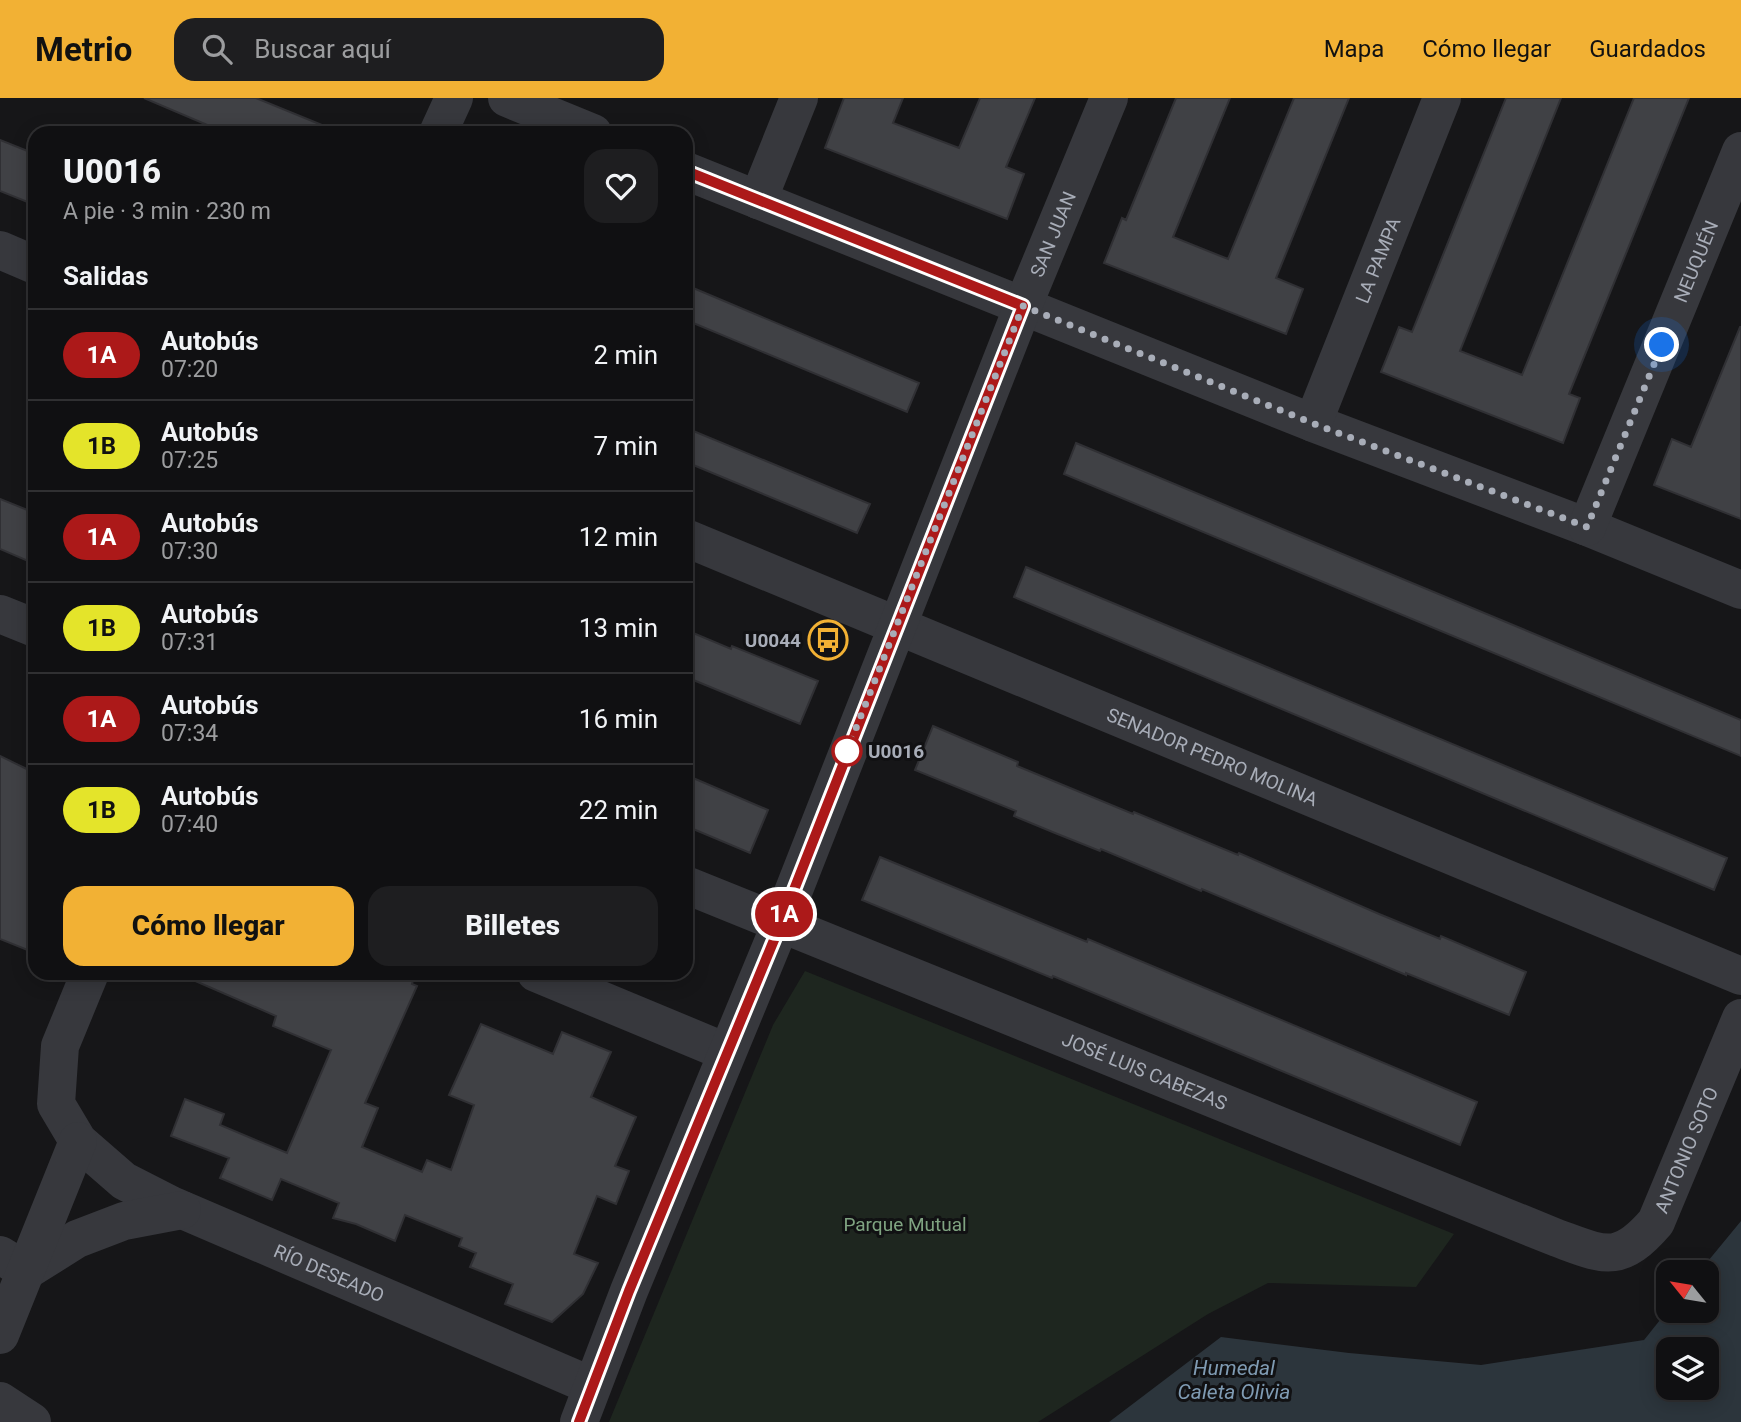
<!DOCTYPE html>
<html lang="es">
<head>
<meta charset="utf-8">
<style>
	:root { --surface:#101012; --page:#1e1e20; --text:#f1f3f6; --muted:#9c9d9f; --line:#303032; --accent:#f2b134 }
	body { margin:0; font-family:Roboto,sans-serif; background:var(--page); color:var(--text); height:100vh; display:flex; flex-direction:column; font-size:26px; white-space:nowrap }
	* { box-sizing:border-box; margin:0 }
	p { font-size:23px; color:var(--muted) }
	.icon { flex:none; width:38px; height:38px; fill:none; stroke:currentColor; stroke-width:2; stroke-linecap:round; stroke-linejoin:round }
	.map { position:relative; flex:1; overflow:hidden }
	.sheet { position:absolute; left:28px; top:28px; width:665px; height:854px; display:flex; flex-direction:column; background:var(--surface); border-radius:21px; box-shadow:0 4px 18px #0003,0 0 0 2px var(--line) }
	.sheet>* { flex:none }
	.badge { padding:0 14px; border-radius:23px; font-size:24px; line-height:46px }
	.needle { width:46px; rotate:300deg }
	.fabs { position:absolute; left:1656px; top:1162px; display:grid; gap:14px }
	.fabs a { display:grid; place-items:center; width:63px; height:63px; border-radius:14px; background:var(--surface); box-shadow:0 4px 18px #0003,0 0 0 2px var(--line); font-size:35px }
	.you { position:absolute; width:35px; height:35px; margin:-18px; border:5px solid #fff; border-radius:50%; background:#1a73e8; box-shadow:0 0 0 10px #1a73e833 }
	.map>.badge { position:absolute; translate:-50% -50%; box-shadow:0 0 0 4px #fff }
	h2 { padding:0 35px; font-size:26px; line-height:63px }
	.round { display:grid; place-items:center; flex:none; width:74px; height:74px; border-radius:21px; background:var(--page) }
	.overview { display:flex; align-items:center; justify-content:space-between; height:119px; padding:0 35px }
	h1 { font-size:33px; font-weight:800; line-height:52px }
	.action { display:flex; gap:14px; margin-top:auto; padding:14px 35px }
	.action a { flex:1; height:80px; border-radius:21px; background:var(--accent); color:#111; font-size:28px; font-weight:800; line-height:80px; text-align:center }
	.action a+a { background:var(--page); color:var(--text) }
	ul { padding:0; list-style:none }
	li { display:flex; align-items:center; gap:21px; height:91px; padding:0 35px; border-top:2px solid var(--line) }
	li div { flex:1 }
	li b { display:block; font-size:26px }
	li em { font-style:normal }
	li .badge { min-width:77px; font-weight:700; text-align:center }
	header { display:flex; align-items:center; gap:42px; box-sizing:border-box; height:98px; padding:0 35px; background:var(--accent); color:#111 }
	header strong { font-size:33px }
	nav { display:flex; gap:38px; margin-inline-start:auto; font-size:24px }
	.search { width:490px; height:63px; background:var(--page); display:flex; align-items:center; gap:18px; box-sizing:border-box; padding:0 24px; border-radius:21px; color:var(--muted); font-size:26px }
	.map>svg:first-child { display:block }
</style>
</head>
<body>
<header>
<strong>Metrio</strong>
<div class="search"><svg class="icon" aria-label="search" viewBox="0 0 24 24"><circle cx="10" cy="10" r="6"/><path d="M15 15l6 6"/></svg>Buscar aquí</div>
<nav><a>Mapa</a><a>Cómo llegar</a><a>Guardados</a></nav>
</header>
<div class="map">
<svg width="1741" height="1324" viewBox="0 0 1741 1324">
	<rect width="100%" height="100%" fill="#161618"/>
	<path fill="#1e261f" d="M805 873 1454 1136 1416 1189 1268 1185 1208 1216 1038 1324H609L773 927Z"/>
	<path fill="#2c353c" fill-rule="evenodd" d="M1741 1123V1324H1109L1221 1239 1349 1255 1481 1267 1644 1242 1668 1212 1706 1213V1174H1699ZM1668 1251H1706V1290H1668Z"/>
	<path fill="#404145" stroke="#303034" stroke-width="2" d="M144 0H256L339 34 226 35Z
		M844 0H903L893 25 959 50 980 0H1035L1006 69 1024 76 1007 121 825 50Z
		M1176 0H1230L1173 139 1228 161 1294 0H1349L1276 180 1303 191 1286 236 1104 165 1122 120 1126 122Z
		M1506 0H1561L1460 253 1522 277 1634 0H1689L1569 296 1580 300 1563 345 1381 274 1399 229 1412 234Z
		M0 42 35 56V107L0 93Z
		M686 187 919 285 907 314 686 222Z
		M1740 229H1741V421L1654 387 1672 341 1691 349Z
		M686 330 870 406 857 435 686 364Z
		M1076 345 1741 622V658L1064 376Z
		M0 401 35 415V466L0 451Z
		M1026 469 1727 760 1714 792 1014 499Z
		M686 532 731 551 732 548 818 583 800 626 686 579Z
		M933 628 1018 664 1017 668 1133 716 1134 714 1238 757 1239 755 1379 816 1440 841 1441 838 1526 874 1509 917 1406 875V877L1202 791 1201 793 1101 751 1100 753 1055 735 1014 718 1016 713 915 672Z
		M0 658 35 675V855L0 841Z
		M686 677 768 712 750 755 686 728Z
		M880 759 1087 844 1088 841 1477 1004 1460 1047 1053 878 1052 880 862 802Z
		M177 875H415L412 886 417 888 365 1005 378 1010 362 1049 422 1074 427 1062 451 1072 474 1007 449 997 481 926 553 956 562 934 611 954 591 999 636 1019 615 1068 629 1073 616 1106 597 1098 574 1156 598 1165 583 1196 552 1224 505 1206 513 1186 470 1169 476 1155 459 1148 462 1140 405 1117 395 1143 356 1126 333 1120 339 1105 281 1081 272 1102 220 1080 229 1060 171 1038 185 1001 224 1016 220 1027 287 1055 331 952 273 928 276 918Z"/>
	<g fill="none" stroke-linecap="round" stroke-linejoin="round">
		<g stroke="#37383d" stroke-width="38">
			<path d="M507 0 593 35"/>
			<path d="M438 35 454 0"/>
			<path d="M686 73 1023 208"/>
			<path d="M758 102 799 0"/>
			<path d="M0 152 35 167"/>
			<path d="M1313 325 1587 429 1741 492"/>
			<path id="s1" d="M1587 429 1741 53"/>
			<path id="s2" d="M686 440 1741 878"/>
			<path d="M0 516 35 530"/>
			<path id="s3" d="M686 787 1557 1140C1604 1157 1619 1167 1656 1124L1741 920"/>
			<path id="s4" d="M90 875 60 948 56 1006 78 1043 124 1083 171 1107 592 1288"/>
			<path d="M536 875 726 954"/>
			<path d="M0 1157 26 1173 77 1141 124 1123 182 1112"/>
			<path d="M0 1237 78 1043"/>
			<path d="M0 1303 32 1324"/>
		</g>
		<g stroke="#37383d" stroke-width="38">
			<path id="s5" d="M1023 208 1313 325 1442 0"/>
			<path id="s6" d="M579 1324 629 1193 781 825 1023 208 1109 0"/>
		</g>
	</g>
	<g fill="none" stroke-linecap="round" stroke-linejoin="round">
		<g stroke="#fff" stroke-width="16">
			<path id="line" d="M579 1324 629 1193 781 825 1023 208 686 73"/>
		</g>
		<use href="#line" stroke="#ac1919" stroke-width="10"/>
		<path stroke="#a8adb8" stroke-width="7" stroke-dasharray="0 12.6" d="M847 653 1023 208 1312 325 1587 429 1662 247"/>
	</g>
	<defs>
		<g id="bus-ring" transform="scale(2.0125)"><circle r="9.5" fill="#111113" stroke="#f2b134" stroke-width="1.5"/><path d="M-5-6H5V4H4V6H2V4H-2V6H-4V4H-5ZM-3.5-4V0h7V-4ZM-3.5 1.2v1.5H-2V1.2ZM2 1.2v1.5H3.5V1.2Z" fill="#f2b134"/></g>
	</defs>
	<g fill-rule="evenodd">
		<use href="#bus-ring" x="828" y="542"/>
	</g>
	<circle fill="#fff" stroke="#ac1919" stroke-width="3.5" cx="847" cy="653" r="14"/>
	<g text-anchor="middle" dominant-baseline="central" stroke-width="6" stroke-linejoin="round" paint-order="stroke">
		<g font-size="19" fill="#a8adb8" stroke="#111113">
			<text stroke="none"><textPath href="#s6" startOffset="1279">SAN JUAN</textPath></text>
			<text stroke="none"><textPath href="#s5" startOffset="488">LA PAMPA</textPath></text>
			<text stroke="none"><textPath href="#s1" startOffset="287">NEUQUÉN</textPath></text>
			<text stroke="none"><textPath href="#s2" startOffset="570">SENADOR PEDRO MOLINA</textPath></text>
			<text stroke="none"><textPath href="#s3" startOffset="495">JOSÉ LUIS CABEZAS</textPath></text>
			<text stroke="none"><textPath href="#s3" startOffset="1130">ANTONIO SOTO</textPath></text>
			<text stroke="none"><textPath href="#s4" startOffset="466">RÍO DESEADO</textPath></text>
		</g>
		<g font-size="19" font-weight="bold" fill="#a8adb8" stroke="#111113" text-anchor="end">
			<text x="801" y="542">U0044</text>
		</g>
		<g font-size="19" font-weight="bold" fill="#a8adb8" stroke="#111113" text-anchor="start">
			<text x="868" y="653">U0016</text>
		</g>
		<g font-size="19" fill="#7fa381" stroke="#111113">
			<text x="905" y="1126">Parque Mutual</text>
		</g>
		<g font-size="21" font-style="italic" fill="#7f9bb3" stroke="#111113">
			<text x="1234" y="1270">Humedal<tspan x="1234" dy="24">Caleta Olivia</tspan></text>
		</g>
	</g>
</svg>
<div class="fabs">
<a><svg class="needle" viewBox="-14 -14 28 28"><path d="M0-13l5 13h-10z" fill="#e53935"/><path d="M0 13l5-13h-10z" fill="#9c9d9f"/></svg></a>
<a><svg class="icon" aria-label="layers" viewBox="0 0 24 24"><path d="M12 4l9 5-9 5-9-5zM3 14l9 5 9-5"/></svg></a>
</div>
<div class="you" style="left:1662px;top:247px"></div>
<b class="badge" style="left:784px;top:816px;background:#ac1919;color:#fff">1A</b>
<section class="sheet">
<div class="overview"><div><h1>U0016</h1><p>A pie · 3 min · 230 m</p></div><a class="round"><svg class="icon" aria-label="heart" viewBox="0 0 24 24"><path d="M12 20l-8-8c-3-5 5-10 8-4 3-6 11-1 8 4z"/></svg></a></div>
<h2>Salidas</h2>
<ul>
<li><span class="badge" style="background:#ac1919;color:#fff">1A</span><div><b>Autobús</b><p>07:20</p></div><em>2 min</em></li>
<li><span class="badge" style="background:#e4e42a;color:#111">1B</span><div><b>Autobús</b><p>07:25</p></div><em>7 min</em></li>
<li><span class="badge" style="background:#ac1919;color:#fff">1A</span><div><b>Autobús</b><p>07:30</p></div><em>12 min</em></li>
<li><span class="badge" style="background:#e4e42a;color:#111">1B</span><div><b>Autobús</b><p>07:31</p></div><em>13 min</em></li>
<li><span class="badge" style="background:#ac1919;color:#fff">1A</span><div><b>Autobús</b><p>07:34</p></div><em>16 min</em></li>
<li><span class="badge" style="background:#e4e42a;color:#111">1B</span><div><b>Autobús</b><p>07:40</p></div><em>22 min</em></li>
</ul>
<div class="action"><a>Cómo llegar</a><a>Billetes</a></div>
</section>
</div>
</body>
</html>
